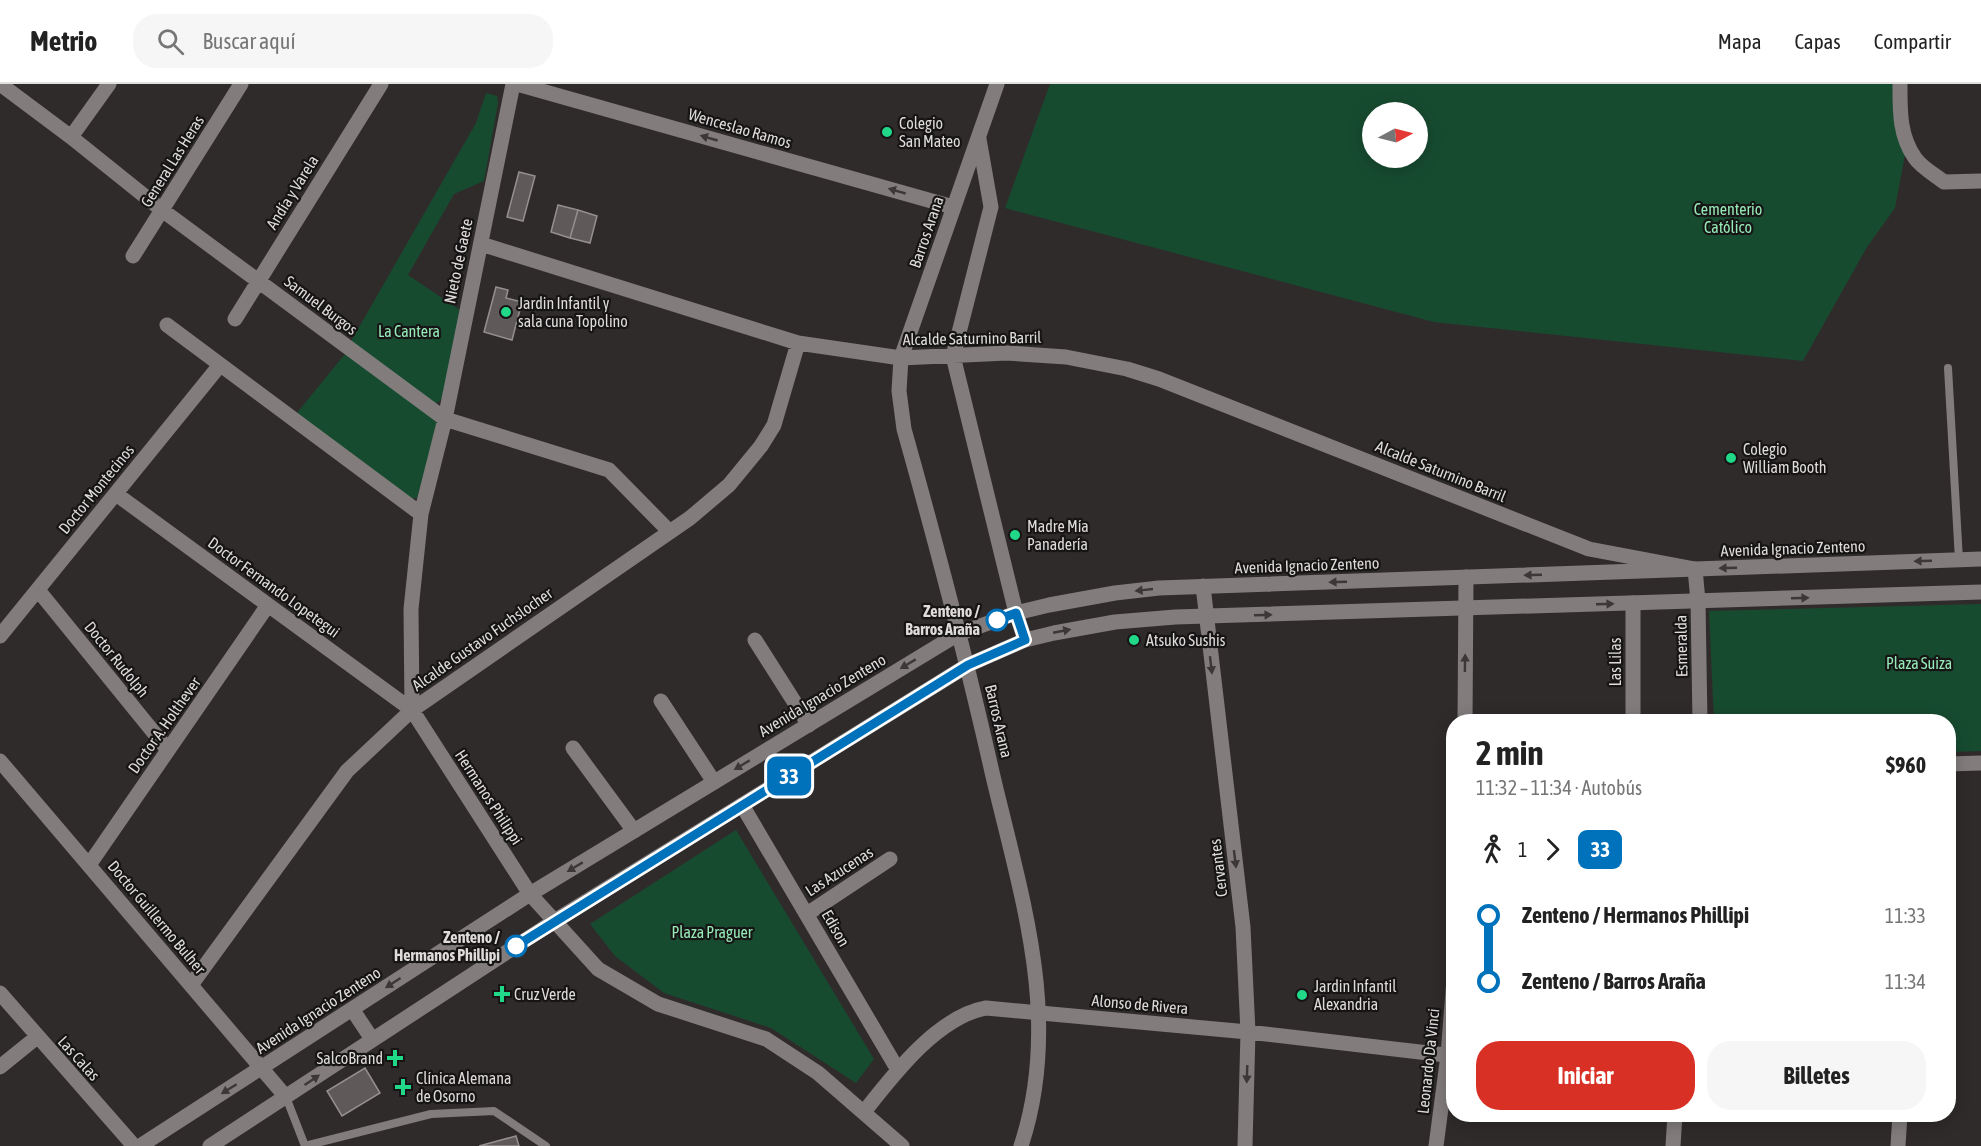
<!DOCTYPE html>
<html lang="es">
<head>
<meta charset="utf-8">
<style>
	:root { --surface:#fff; --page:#f6f6f6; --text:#222; --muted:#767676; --line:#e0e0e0; --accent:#d93025 }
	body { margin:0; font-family:"Asap Condensed",sans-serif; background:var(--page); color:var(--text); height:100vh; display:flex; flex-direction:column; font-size:22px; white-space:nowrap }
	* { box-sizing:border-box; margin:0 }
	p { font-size:20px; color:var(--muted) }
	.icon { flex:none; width:33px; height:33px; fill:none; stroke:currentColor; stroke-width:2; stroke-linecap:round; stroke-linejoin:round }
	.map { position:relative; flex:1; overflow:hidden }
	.panel { position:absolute; left:1446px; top:630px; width:510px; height:408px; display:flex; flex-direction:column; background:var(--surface); border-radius:24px; box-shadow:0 3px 15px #0003 }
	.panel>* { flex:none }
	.badge { padding:0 12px; border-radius:9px; font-size:21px; line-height:39px }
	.needle { width:39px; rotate:83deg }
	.controls { position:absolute; left:1362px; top:18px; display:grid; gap:12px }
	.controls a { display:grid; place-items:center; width:66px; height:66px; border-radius:50%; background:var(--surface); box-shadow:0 3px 15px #0003; font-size:30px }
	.map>.badge { position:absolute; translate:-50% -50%; box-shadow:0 0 0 3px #fff }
	.legs { display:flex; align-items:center; gap:9px; height:66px; padding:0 30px; font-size:20px }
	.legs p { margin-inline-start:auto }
	.summary { display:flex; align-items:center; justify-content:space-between; height:102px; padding:0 30px }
	h1 { font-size:33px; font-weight:700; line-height:45px }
	.action { display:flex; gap:12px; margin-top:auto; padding:12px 30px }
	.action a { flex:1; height:69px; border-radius:24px; background:var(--accent); color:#fff; font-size:24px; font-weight:700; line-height:69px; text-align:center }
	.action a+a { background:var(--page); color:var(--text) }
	ul { padding:0 30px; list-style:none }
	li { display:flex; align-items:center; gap:21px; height:66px; font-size:22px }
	li i { display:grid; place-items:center; width:9px; height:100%; margin:0 8px; background:currentColor }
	li i::after { content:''; width:15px; height:15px; margin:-8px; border:4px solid; border-radius:50%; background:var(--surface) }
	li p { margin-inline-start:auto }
	li:first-child i { background:linear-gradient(#0000 50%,currentColor 0) }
	li:last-child i { background:linear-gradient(currentColor 50%,#0000 0) }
	header { display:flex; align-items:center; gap:36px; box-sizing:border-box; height:84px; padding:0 30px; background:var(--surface); border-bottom:2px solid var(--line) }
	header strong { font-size:28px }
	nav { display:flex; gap:33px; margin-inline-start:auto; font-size:21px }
	.search { width:420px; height:54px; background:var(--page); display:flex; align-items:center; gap:15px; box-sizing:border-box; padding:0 21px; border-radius:24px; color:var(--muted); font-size:22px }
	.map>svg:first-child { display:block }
</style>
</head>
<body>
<header>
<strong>Metrio</strong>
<div class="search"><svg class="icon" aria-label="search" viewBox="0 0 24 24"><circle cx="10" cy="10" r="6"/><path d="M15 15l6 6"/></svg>Buscar aquí</div>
<nav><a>Mapa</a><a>Capas</a><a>Compartir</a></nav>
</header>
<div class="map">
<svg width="1981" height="1062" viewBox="0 0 1981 1062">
	<rect width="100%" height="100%" fill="#302b2b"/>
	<path fill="#174b30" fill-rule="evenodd" d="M1050 0H1896L1907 60 1895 124 1867 163 1803 277 1434 238 1005 124ZM1372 28H1418V74H1372Z
		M486 9 497 12 498 19 484 97 454 110 408 191 460 226 442 315 433 322 350 259 476 39Z
		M345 270 439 337 417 414H405L296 330Z
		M1981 520V667L1949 668 1948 638 1714 637 1709 527Z
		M736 746 874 975 856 999 771 944 664 909 615 872 590 840Z"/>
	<path fill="#5f5959" stroke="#958f8f" stroke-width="1.5" d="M519 88 535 92 523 137 507 133Z
		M558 121 578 126 570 154 551 148Z
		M578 126 597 132 590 159 570 154Z
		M496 203 508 206 506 214 522 218 512 256 484 248Z
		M365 984 380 1009 342 1032 327 1007Z
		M516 1052 519 1062H479Z"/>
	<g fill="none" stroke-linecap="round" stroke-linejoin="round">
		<path stroke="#827c7c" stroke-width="8" d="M1948 284 1959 476
			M286 1013 305 1062
			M305 1062 431 1030 494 1027 546 1062"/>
		<path stroke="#827c7c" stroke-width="15" d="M0 0 71 53 162 126 445 335 609 386 669 447
			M513 0 445 335 421 430 411 525 412 626 530 810
			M71 53 109 0
			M979 55 991 123 953 272 1016 529 1025 556
			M481 160 798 259 901 274 1007 269 1066 273 1127 285 1159 295 1589 465 1695 485 1698 517 1700 638
			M133 172 241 0
			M235 235 381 0
			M167 241 421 430
			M116 410 412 626
			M1203 502 1243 843 1248 948 1245 1062
			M38 506 168 666
			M1633 519V638
			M0 552 220 281
			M755 556 809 641
			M661 617 714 698
			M1465 638 1466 493
			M573 664 634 747
			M0 677 286 1013
			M1948 680 1981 679
			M742 721 898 986
			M89 781 268 521
			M807 830 890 775
			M191 901 347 687 412 626 690 434 729 401 761 362 774 341 798 259
			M0 909 134 1062
			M0 983 37 953
			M864 1028C893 991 937 933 986 924L1248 948 1454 972
			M1436 1062 1448 971 1454 895
			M1673 1062 1675 1030
			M1898 1062 1900 1030"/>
		<path stroke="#827c7c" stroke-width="15" d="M517 0 953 123
			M997 0 901 274 899 307 904 345C936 459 966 573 992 688 1021 812 1063 935 1021 1062
			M1900 0C1900 26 1899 51 1915 74 1921 83 1935 91 1944 98L1981 97
			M530 810 598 885 658 920 766 955 818 989 902 1062
			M352 925 372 955
			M140 1062 530 810 958 550 1016 529 1049 521 1115 509 1159 504 1981 475
			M210 1062 553 838 968 581 1025 556 1054 549 1115 538 1175 533 1981 508"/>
	</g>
	<defs><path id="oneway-solid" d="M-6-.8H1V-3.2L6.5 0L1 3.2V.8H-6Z" transform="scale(1.5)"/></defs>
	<g fill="#3c3838">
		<use href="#oneway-solid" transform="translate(709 54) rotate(-164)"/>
		<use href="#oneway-solid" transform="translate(897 107) rotate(-164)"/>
		<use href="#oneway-solid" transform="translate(1923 477) rotate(178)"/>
		<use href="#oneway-solid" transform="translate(1728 484) rotate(178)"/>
		<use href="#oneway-solid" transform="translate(1533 491) rotate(178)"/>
		<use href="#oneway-solid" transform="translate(1338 498) rotate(178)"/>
		<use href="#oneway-solid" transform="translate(1144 506) rotate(174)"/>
		<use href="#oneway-solid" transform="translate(1800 514) rotate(-2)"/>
		<use href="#oneway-solid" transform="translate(1605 520) rotate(-2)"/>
		<use href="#oneway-solid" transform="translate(1263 531) rotate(-2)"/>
		<use href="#oneway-solid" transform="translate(1062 547) rotate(-11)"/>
		<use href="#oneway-solid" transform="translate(1465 579) rotate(-89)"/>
		<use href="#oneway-solid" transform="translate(908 580) rotate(149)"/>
		<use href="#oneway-solid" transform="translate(1211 581) rotate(83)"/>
		<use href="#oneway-solid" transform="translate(742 681) rotate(149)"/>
		<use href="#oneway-solid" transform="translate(1235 775) rotate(83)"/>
		<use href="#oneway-solid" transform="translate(575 783) rotate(149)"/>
		<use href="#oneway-solid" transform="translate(393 899) rotate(147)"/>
		<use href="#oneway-solid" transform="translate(1247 990) rotate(92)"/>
		<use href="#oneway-solid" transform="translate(312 996) rotate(-34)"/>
		<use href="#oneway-solid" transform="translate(229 1005) rotate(148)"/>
	</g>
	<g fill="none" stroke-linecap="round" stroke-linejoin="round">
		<g stroke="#fff" stroke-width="14">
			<path id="line-1" d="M516 862 968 581 1025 556 1016 529 997 536"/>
		</g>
		<use href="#line-1" stroke="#0072bc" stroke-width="9"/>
	</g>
	<g fill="#20d887" stroke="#161414" stroke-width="2">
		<circle cx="887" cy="48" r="6"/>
		<circle cx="506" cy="228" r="6"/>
		<circle cx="1731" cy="374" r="6"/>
		<circle cx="1015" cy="451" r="6"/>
		<circle cx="1134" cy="556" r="6"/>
		<path d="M499 901h6v6h6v6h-6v6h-6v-6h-6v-6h6z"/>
		<circle cx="1302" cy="911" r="6"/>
		<path d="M392 965h6v6h6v6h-6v6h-6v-6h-6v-6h6z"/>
		<path d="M400 994h6v6h6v6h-6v6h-6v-6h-6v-6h6z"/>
	</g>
	<g fill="#fff" stroke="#0072bc" stroke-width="3">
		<circle cx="997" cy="536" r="10"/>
		<circle cx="516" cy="862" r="10"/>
	</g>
	<g text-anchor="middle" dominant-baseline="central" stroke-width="4.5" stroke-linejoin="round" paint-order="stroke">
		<g font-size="16" fill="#dfdbdb" stroke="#161414" text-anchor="start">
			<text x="899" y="39">Colegio<tspan x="899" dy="18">San Mateo</tspan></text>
			<text x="518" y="219">Jardin Infantil y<tspan x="518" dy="18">sala cuna Topolino</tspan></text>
			<text x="1743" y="365">Colegio<tspan x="1743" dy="18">William Booth</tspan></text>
			<text x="1027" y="442">Madre Mía<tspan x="1027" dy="18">Panadería</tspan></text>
			<text x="1146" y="556">Atsuko Sushis</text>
			<text x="1314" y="902">Jardin Infantil<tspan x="1314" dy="18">Alexandria</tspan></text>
			<text x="514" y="910">Cruz Verde</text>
			<text x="383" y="974" text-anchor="end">SalcoBrand</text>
			<text x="416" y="994">Clínica Alemana<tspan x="416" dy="18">de Osorno</tspan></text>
		</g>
		<g font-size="16" fill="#dfdbdb" stroke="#161414">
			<text transform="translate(740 44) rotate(16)">Wenceslao Ramos</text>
			<text transform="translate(172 77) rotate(-58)">General Las Heras</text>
			<text transform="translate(292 108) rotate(-58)">Andía y Varela</text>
			<text transform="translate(926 148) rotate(-71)">Barros Arana</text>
			<text transform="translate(458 177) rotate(-78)">Nieto de Gaete</text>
			<text transform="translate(321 221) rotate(37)">Samuel Burgos</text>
			<text transform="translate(972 254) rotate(-1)">Alcalde Saturnino Barril</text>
			<text transform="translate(1441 387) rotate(22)">Alcalde Saturnino Barril</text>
			<text transform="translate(96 405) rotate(-51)">Doctor Montecinos</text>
			<text transform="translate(1793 464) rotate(-2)">Avenida Ignacio Zenteno</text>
			<text transform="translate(1307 481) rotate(-2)">Avenida Ignacio Zenteno</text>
			<text transform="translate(274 503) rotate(36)">Doctor Fernando Lopetegui</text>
			<text transform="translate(482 555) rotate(-35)">Alcalde Gustavo Fuchslocher</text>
			<text transform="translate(1681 562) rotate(-91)">Esmeralda</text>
			<text transform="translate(117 575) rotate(51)">Doctor Rudolph</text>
			<text transform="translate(1615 578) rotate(-90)">Las Lilas</text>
			<text transform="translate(822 611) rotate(-31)">Avenida Ignacio Zenteno</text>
			<text transform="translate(999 637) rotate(77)">Barros Arana</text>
			<text transform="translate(164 641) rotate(-55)">Doctor A. Holthever</text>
			<text transform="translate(489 713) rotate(57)">Hermanos Philippi</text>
			<text transform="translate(1218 784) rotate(-97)">Cervantes</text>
			<text transform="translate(839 787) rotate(-33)">Las Azucenas</text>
			<text transform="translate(157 833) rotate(50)">Doctor Guillermo Bulher</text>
			<text transform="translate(836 844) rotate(60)">Edison</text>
			<text transform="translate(1140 920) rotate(5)">Alonso de Rivera</text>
			<text transform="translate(318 926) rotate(-33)">Avenida Ignacio Zenteno</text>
			<text transform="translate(79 974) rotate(48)">Las Calas</text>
			<text transform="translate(1428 977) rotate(-84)">Leonardo Da Vinci</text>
		</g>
		<g font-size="16" fill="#95eab7" stroke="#161414">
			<text x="1728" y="125">Cementerio<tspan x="1728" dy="18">Católico</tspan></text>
			<text x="409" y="247">La Cantera</text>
			<text x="1919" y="579">Plaza Suiza</text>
			<text x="712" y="848">Plaza Praguer</text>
		</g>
		<g font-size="16" font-weight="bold" fill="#dfdbdb" stroke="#161414" text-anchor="end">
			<text x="980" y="527">Zenteno /<tspan x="980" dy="18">Barros Araña</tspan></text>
			<text x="500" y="853">Zenteno /<tspan x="500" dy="18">Hermanos Phillipi</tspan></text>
		</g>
	</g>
</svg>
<div class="controls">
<a><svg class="needle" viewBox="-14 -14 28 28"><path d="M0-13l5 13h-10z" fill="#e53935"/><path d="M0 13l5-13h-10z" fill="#767676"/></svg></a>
</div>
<b class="badge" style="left:789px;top:692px;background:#0072bc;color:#fff">33</b>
<section class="panel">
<div class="summary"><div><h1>2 min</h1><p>11:32 – 11:34 · Autobús</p></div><b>$960</b></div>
<div class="legs"><svg class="icon" aria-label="walk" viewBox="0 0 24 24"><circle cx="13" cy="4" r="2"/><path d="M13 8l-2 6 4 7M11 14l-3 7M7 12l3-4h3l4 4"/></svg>1<svg class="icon" aria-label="forward" viewBox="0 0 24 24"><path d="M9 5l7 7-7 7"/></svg><b class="badge" style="background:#0072bc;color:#fff">33</b></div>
<ul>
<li><i style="color:#0072bc"></i><b>Zenteno / Hermanos Phillipi</b><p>11:33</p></li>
<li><i style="color:#0072bc"></i><b>Zenteno / Barros Araña</b><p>11:34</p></li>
</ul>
<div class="action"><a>Iniciar</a><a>Billetes</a></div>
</section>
</div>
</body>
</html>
